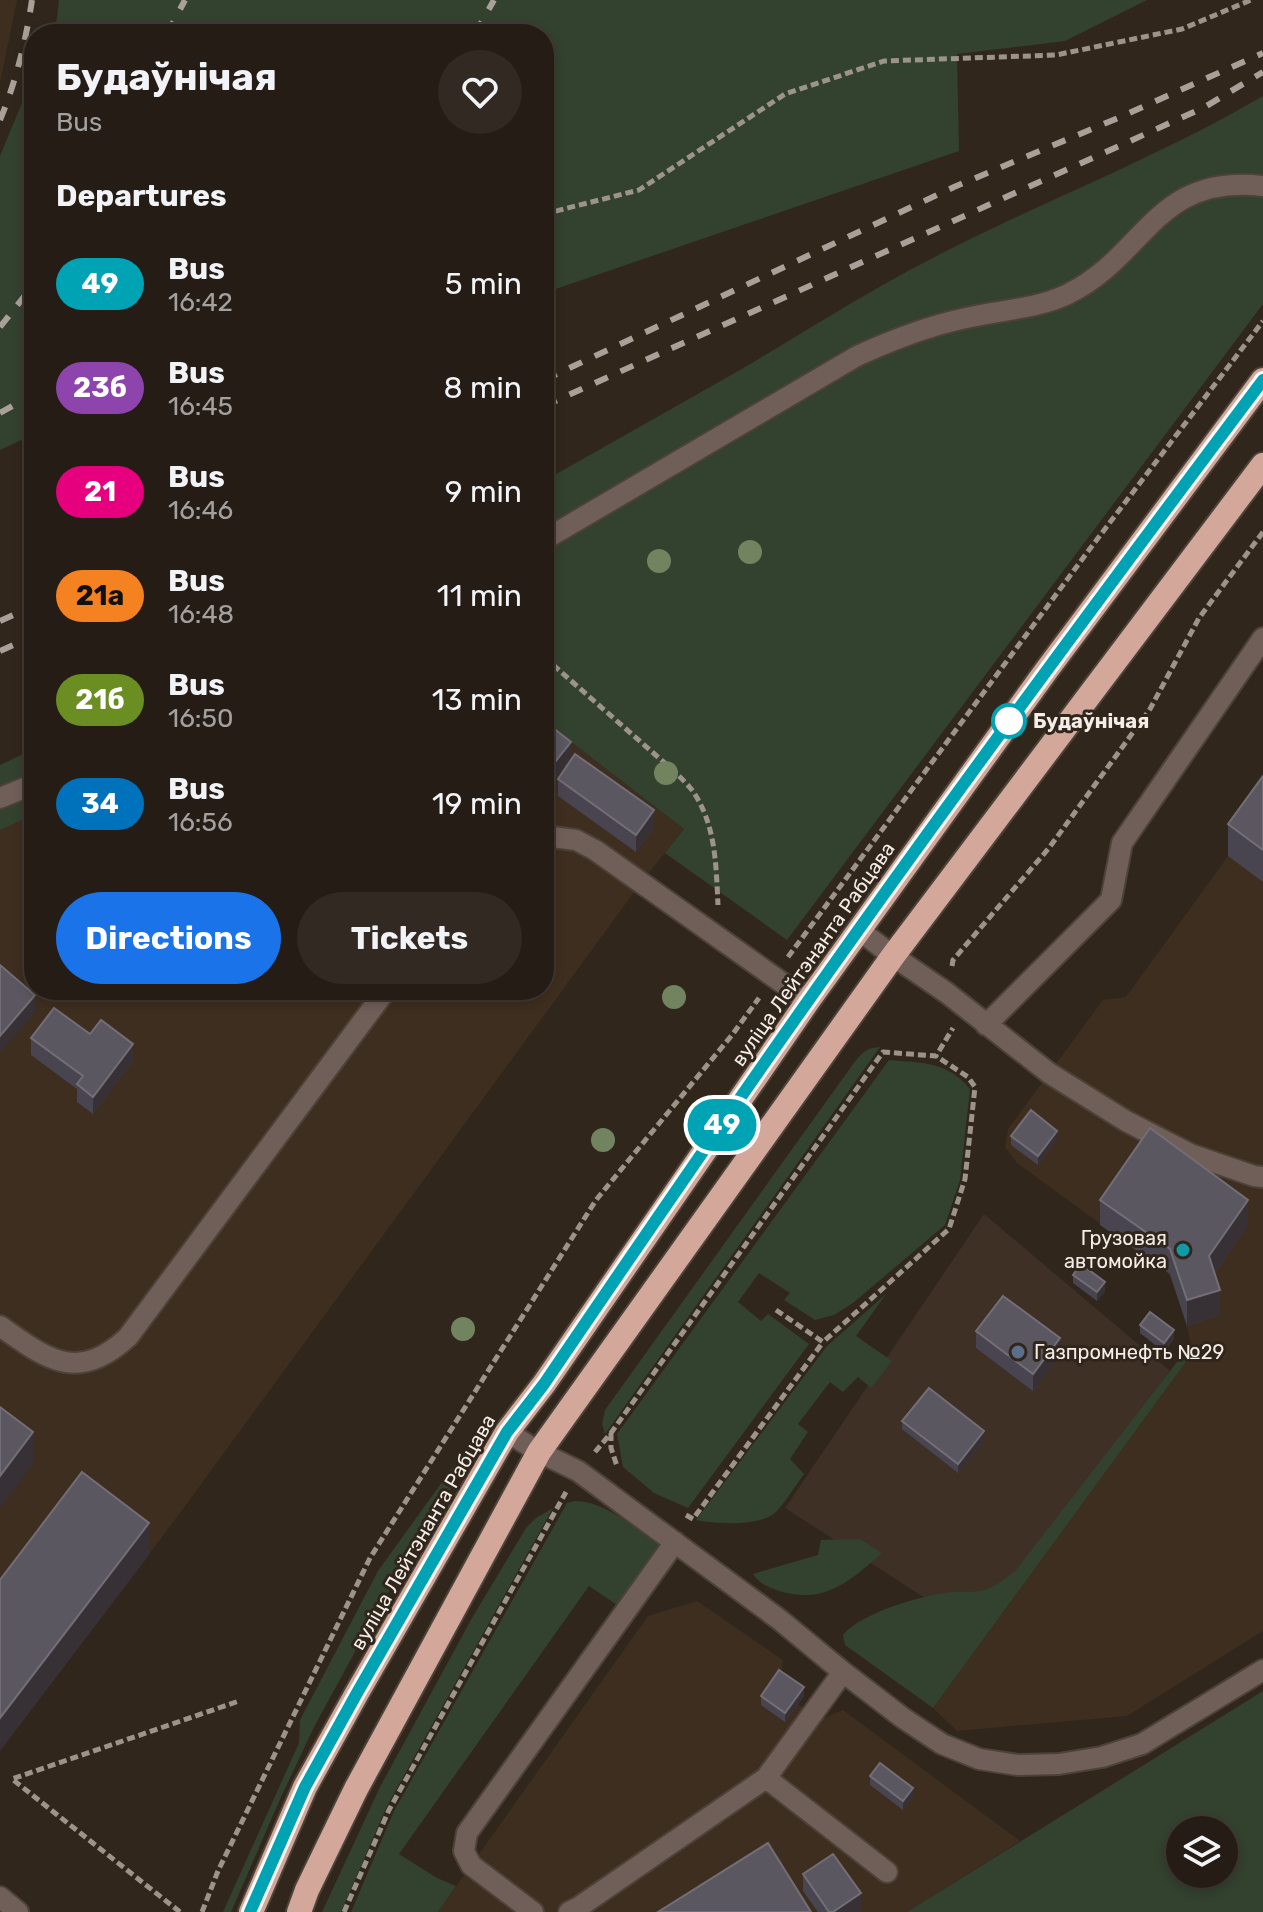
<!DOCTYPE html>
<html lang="en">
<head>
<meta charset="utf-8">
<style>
	:root { --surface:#251c15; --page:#312922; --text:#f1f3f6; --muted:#a3a1a0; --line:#423a34; --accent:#1a73e8 }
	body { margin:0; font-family:Rubik,sans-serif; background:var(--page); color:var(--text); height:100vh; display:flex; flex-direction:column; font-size:30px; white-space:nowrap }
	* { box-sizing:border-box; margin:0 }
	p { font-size:26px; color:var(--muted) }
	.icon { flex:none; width:44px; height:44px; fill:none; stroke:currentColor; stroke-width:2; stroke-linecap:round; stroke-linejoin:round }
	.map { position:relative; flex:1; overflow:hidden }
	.sheet { position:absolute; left:24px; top:24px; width:530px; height:976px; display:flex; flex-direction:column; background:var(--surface); border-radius:32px; box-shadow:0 4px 12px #0003,0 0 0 2px var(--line) }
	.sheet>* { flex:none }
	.badge { padding:0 16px; border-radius:26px; font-size:28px; line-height:52px }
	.buttons { position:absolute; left:1166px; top:1816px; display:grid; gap:16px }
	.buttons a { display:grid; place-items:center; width:72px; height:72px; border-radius:50%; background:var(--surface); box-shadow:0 4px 12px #0003,0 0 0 2px var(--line); font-size:40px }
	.map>.badge { position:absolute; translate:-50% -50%; box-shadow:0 0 0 4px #fff }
	h2 { padding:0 32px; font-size:30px; line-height:72px }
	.round { display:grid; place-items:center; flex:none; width:84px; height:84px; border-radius:42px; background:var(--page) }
	.summary { display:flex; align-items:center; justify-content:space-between; height:136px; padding:0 32px }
	h1 { font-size:38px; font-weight:700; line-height:60px }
	.primary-button { display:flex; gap:16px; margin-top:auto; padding:16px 32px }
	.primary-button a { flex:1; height:92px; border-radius:48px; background:var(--accent); color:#fff; font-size:32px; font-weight:700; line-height:92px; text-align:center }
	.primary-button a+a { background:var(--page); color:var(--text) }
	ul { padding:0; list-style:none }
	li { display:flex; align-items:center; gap:24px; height:104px; padding:0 32px }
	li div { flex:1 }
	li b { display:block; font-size:30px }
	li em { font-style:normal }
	li .badge { min-width:88px; font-weight:700; text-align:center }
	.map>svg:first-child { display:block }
</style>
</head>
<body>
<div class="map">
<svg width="1263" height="1912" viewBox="0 0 1263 1912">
	<rect width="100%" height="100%" fill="#31261c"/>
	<path fill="#3e3024" d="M984 1214 1170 1371 981 1634 785 1508Z"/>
	<path fill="#3e2e1f" d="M0 0H17L0 83Z
		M544 721 684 829 640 884 180 1513 0 1751V830L34 815V990H544Z
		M1263 808V1631L1127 1716 957 1731 933 1708 1191 1355V1344L1187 1326 1169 1274 1017 1163 1005 1147 1008 1129 1103 1000 1126 997Z
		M697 1601 783 1660 781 1680 804 1696 798 1704 812 1713 819 1720 843 1710 1020 1841 907 1912H438L648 1616Z"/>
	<path fill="#33412f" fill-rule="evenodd" d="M59 0H1147L1065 41 957 54 959 151 544 293V34H50L57 19Z
		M34 74V434L0 450V156Z
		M1263 96V304L787 940 665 853 684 829 544 721V481C609 444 675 407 740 370 796 337 851 302 908 271 1024 208 1149 163 1263 96Z
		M34 749V815L0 830V765Z
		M880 1047 605 1434 602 1424 605 1410 851 1067C860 1055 864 1048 880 1047Z
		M889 1060C922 1063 947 1061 970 1089L960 1180 945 1225 853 1303 834 1315 815 1320 784 1300 790 1293 759 1273 738 1302 761 1321 768 1314 809 1344 688 1508 654 1493 623 1467 617 1434Z
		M886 1294 856 1336 892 1361 871 1388 858 1377 843 1392 830 1382 798 1424 808 1432 790 1459 804 1474C797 1483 781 1510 772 1515 754 1526 716 1524 696 1520L827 1346Z
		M1191 1344V1355L933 1708 845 1645 843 1635C860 1613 925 1594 953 1592 963 1591 974 1593 984 1590 997 1586 1006 1578 1016 1570Z
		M455 1464 454 1473 459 1475 379 1608 314 1727 281 1797 231 1912H223L299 1743 300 1720 378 1571Z
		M575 1501C606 1501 637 1530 662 1547L620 1607 589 1586 399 1854 437 1878 456 1886 438 1912H351L394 1811 567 1503Z
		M553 1508 387 1806 341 1912H322L380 1787 472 1618 526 1528 536 1518Z
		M860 1539 882 1553C850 1581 824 1605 779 1591 769 1587 759 1584 753 1574L818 1555 821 1540Z
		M1263 1691V1912H907ZM1180 1830H1224V1874H1180Z"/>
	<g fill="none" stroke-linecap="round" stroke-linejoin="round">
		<g stroke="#4c4238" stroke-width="24">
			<path id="minor" d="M544 540 857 356C892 340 928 326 966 318 1000 310 1037 309 1068 294 1146 256 1155 173 1263 186
				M0 798 34 784
				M544 836 576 840 595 850 808 1001
				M859 930 893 956 947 993 1049 1073 1126 1121 1190 1154 1254 1176 1263 1177
				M986 1025 1111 900 1122 843 1263 638
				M0 1326C47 1359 77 1384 128 1337L386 990
				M507 1432 539 1452 578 1471 780 1620 843 1672 903 1718 942 1744 979 1759 1018 1765 1059 1764 1102 1757 1142 1744 1263 1670
				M766 1778 887 1872
				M0 1897 18 1912
				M533 1912 471 1865 464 1851 467 1833 675 1542
				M569 1912 579 1907 766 1778 843 1672"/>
		</g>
		<g stroke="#4c4238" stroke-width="28">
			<path id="highway" d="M251 1912 305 1787 357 1693 507 1432 544 1384 808 1001 1046 671 1263 380
				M299 1912 307 1890 356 1789 539 1452 893 956 1263 465"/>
		</g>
		<path stroke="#9c938b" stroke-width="5" stroke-dasharray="8 4" stroke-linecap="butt" d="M544 214 639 190 785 94 884 61 1056 55 1182 29 1251 0
			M544 657 675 772C681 778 687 784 692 790 716 824 716 865 718 905
			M788 957 1089 550 1263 321
			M952 966 953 960 1049 848 1150 709 1199 618 1263 532
			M776 1310 823 1342 949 1229 965 1179 975 1087 968 1077 936 1056
			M611 1433V1448L617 1466
			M595 1452 611 1433 883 1052 936 1056 953 1028
			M686 1515 693 1519 823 1342
			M180 1912 12 1779 239 1701
			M202 1912 218 1871 370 1558 596 1200 732 1035 759 998
			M344 1912 389 1810 566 1492"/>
		<use href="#minor" stroke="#705e59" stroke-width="20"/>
		<use href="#highway" stroke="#d4a79b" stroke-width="24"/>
		<path stroke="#a9a099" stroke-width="6" stroke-dasharray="14 14" stroke-linecap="butt" d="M167 34 185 0
			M475 34 494 0
			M0 120C16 82 26 40 32 0
			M0 327 34 284
			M544 380 954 187 1118 118 1263 53
			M544 406 1203 108 1263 72
			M0 413 34 394
			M0 621 34 606
			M0 651 34 636"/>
	</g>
	<g fill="#728360">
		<circle cx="750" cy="552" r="12"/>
		<circle cx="659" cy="561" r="12"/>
		<circle cx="666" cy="773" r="12"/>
		<circle cx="674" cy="997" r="12"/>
		<circle cx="603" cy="1140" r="12"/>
		<circle cx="463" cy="1329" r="12"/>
	</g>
	<path fill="#484551" d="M544 721 571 759 547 789 544 787Z
		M1263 776V882L1228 856V824Z
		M558 779 654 827 636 852 558 796Z
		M90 1034 133 1061 93 1114 77 1102V1089L31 1055V1038Z
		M1011 1136 1057 1139 1038 1165 1011 1145Z
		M1100 1200 1248 1225 1214 1274 1220 1315 1187 1326 1170 1274 1100 1225Z
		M1073 1275 1105 1291 1097 1301 1073 1283Z
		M1140 1325 1174 1339 1164 1352 1140 1333Z
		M976 1331 1060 1356 1033 1391 976 1348Z
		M902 1421 984 1440 958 1473 902 1429Z
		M761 1696H804L785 1722 761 1705Z
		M870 1776 913 1797 903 1810 870 1785Z
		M803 1874 861 1910 858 1912H818L803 1891Z"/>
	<path fill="#373135" d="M571 742V759L547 789V772Z
		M654 810V827L636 852V835Z
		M35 995V1012L0 1053V1036Z
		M133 1044V1061L93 1114V1097Z
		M1057 1131V1139L1038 1165V1156Z
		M1248 1200V1225L1209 1281V1256Z
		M1105 1282V1291L1097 1301V1292Z
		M1220 1290V1315L1187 1326V1300Z
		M1174 1330V1339L1164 1352V1343Z
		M1060 1338V1356L1033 1391V1374Z
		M984 1431V1440L958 1473V1464Z
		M33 1432V1464L0 1508V1476Z
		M149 1523V1555L0 1751V1718Z
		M804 1687V1696L785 1722V1713Z
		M913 1788V1797L903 1810V1801Z
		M861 1893V1910L858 1912H833Z"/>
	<path fill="#5b5761" stroke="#736e76" stroke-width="2" d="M544 721 571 742 547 772 544 770Z
		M575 754 654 810 636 835 558 779Z
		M1263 776V850L1228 824Z
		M0 965 35 995 0 1036Z
		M54 1008 90 1034 101 1020 133 1044 93 1097 77 1084 83 1076 31 1038Z
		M1031 1110 1057 1131 1038 1156 1011 1136Z
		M1150 1128 1248 1200 1209 1256 1220 1290 1187 1300 1170 1249 1100 1200Z
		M1081 1264 1105 1282 1097 1292 1073 1275Z
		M1003 1296 1060 1338 1033 1374 976 1331Z
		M1150 1312 1174 1330 1164 1343 1140 1325Z
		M929 1388 984 1431 958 1464 902 1421Z
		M0 1407 33 1432 0 1476Z
		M82 1472 149 1523 0 1718V1580Z
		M779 1670 804 1687 785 1713 761 1696Z
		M880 1763 913 1788 903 1801 870 1776Z
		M768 1843 811 1912H658Z
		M833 1854 861 1893 833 1912H829L803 1874Z"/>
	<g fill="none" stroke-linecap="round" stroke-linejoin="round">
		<g stroke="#fff" stroke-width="18">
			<path id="line" d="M250 1912 305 1787 357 1693 507 1432 544 1384C631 1256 719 1127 808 1001 956 791 1109 585 1263 380"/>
		</g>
		<use href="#line" stroke="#00a3b4" stroke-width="12"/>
	</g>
	<circle fill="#fff" stroke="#00a3b4" stroke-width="4" cx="1009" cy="721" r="16"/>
	<circle fill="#0f9aa8" stroke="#31261c" stroke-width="3" cx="1183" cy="1250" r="8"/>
	<circle fill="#5c6f8a" stroke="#31261c" stroke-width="3" cx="1018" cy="1352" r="8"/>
	<g text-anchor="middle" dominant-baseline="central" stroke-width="6" stroke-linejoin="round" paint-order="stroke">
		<g font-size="20" font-weight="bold" fill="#f5ede7" stroke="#31261c" text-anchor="start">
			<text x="1033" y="721">Будаўнічая</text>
		</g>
		<g font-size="20" fill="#f5ede7" stroke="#31261c">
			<text transform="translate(813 954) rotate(-55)">вуліца Лейтэнанта Рабцава</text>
			<text transform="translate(423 1532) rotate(-60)">вуліца Лейтэнанта Рабцава</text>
		</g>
		<g font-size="20" fill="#f5ede7" stroke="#31261c" text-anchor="end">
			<text x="1167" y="1238">Грузовая<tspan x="1167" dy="23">автомойка</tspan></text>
			<text x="1034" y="1352" text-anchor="start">Газпромнефть №29</text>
		</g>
	</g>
</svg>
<div class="buttons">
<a><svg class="icon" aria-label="layers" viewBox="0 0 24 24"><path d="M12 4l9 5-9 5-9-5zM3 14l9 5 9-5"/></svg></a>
</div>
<b class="badge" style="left:722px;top:1125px;background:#00a3b4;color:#fff">49</b>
<section class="sheet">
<div class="summary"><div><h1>Будаўнічая</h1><p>Bus</p></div><a class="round"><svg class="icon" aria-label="heart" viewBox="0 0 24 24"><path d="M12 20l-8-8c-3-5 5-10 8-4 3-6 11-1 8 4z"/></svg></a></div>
<h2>Departures</h2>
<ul>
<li><span class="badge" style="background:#00a3b4;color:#fff">49</span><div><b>Bus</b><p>16:42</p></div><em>5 min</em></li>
<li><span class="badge" style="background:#8e44ad;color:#fff">23б</span><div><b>Bus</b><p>16:45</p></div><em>8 min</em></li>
<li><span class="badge" style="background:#e6007e;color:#fff">21</span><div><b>Bus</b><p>16:46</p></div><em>9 min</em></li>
<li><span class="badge" style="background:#f58220;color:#111">21а</span><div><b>Bus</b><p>16:48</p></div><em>11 min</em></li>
<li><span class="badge" style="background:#6b8e23;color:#fff">21б</span><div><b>Bus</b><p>16:50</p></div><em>13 min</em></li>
<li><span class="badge" style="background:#0072bc;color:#fff">34</span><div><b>Bus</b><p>16:56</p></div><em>19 min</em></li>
</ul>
<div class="primary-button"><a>Directions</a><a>Tickets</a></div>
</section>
</div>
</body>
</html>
